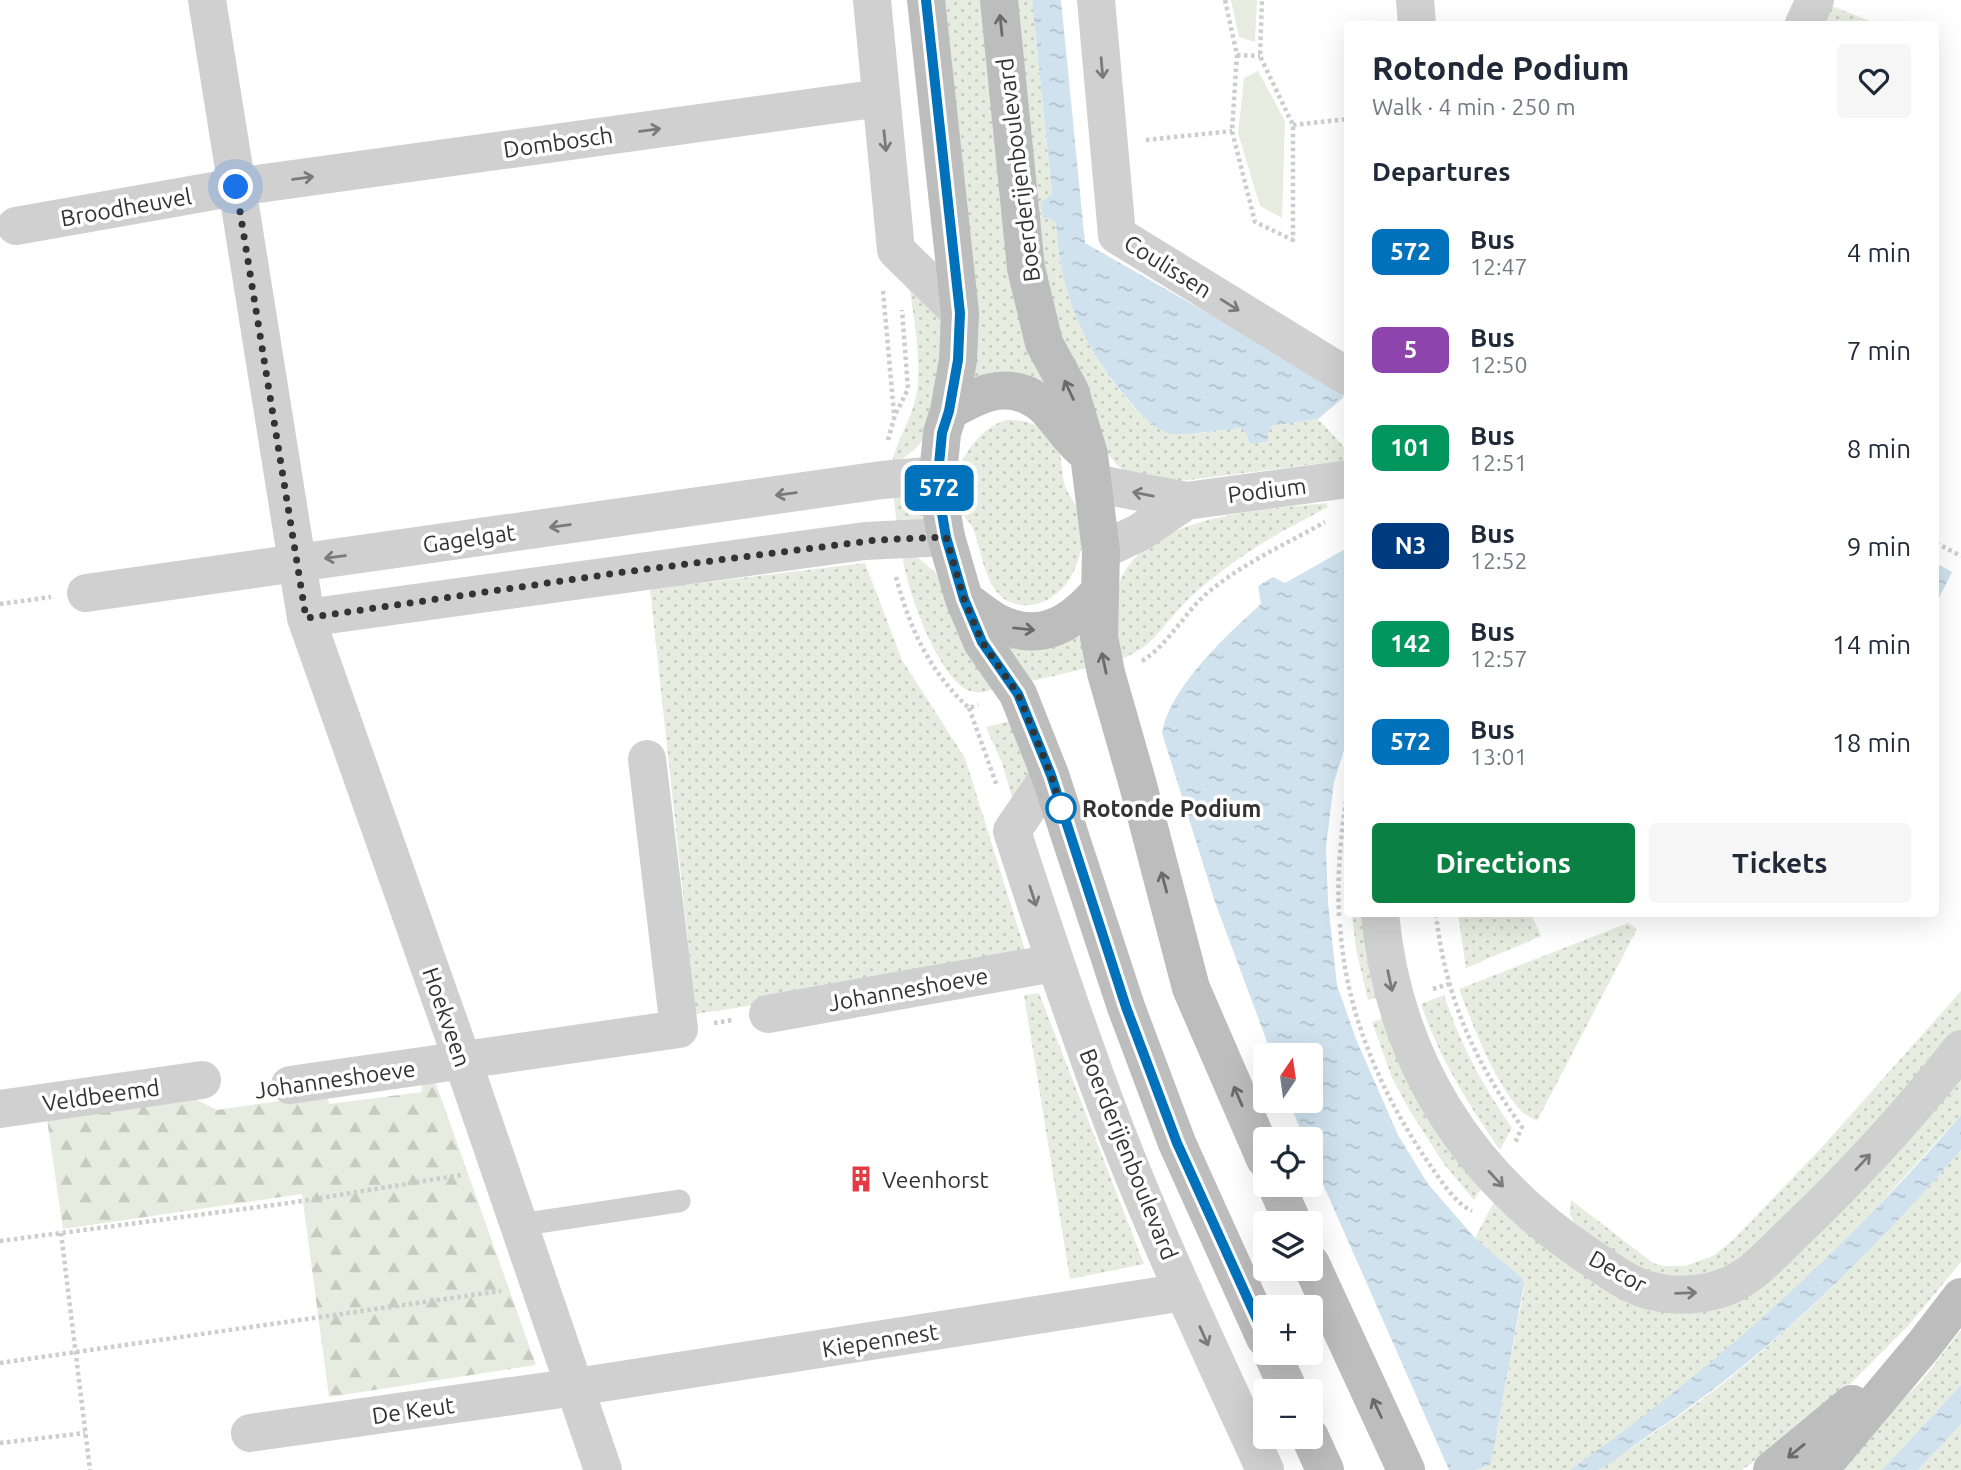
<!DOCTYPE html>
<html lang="en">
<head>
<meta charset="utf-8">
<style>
	:root { --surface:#fff; --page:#f6f6f7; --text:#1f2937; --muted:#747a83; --accent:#0b8043 }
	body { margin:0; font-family:Ubuntu,sans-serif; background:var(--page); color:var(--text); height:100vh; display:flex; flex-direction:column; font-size:26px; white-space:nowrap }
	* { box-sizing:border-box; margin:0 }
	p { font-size:23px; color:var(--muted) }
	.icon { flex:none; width:38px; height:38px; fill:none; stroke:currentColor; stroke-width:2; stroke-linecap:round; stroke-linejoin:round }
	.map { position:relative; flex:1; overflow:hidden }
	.details { position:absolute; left:1344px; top:21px; width:595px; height:896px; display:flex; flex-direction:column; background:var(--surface); border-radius:7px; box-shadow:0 7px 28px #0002 }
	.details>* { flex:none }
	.badge { padding:0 14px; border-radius:10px; font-size:24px; line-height:46px }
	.needle { width:46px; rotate:13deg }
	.buttons { position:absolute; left:1253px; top:1043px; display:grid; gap:14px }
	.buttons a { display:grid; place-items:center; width:70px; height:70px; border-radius:7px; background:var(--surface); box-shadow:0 7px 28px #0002; font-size:35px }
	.you { position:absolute; width:35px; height:35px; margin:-18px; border:5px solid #fff; border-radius:50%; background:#1a73e8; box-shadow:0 0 0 10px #1a73e833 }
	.map>.badge { position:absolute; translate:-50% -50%; box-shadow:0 0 0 4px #fff }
	h2 { padding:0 28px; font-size:26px; line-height:63px }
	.round { display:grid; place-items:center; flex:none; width:74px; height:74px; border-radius:7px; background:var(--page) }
	.head { display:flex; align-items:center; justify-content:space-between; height:119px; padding:0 28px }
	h1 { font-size:33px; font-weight:600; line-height:52px }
	.primary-button { display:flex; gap:14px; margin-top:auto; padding:14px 28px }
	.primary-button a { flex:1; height:80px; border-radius:7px; background:var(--accent); color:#fff; font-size:28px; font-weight:600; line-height:80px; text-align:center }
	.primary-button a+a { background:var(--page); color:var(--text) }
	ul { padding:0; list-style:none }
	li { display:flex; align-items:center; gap:21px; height:98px; padding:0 28px }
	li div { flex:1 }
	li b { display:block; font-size:26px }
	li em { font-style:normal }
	li .badge { min-width:77px; font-weight:700; text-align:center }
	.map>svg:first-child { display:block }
</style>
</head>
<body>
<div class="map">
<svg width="1961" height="1470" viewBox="0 0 1961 1470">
	<defs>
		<pattern id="grass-dots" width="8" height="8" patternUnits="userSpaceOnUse" patternTransform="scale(1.75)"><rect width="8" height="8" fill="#e6ecdf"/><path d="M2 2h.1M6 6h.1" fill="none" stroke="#c6cbc0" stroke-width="1.8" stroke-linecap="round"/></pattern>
		<pattern id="forest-firs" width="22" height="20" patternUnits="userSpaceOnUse" patternTransform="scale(1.75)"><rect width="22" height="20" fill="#e6ecdf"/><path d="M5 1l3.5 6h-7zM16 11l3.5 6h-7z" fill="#c6cbc0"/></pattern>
		<pattern id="water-ripples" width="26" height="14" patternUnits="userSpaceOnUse" patternTransform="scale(1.75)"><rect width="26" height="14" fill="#cfe2ee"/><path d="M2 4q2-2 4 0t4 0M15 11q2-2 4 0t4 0" fill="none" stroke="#b2c2cd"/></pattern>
	</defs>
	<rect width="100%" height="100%" fill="#fff"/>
	<path fill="url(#grass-dots)" d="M936 0H987L1053 382 973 383Z
		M1008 0H1032L1052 195 1045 202 1044 218H1049L1056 223C1060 294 1084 349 1130 403 1140 414 1157 432 1173 434 1191 436 1223 429 1242 428L1247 434 1249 444 1268 442V433L1271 426 1318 419 1347 450V460L1172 482 1130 475 1117 465 1108 454 1053 332Z
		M1827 4 1877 24H1818Z
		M909 283 947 327 927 434 916 448 895 465 892 463C897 439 911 420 916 397 923 366 913 315 909 283Z
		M1006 420C1026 419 1047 426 1056 444 1063 457 1061 473 1065 486 1068 496 1077 504 1080 514 1090 549 1070 602 1029 605 987 608 984 560 974 531 971 521 960 515 957 505 947 473 975 429 1006 420Z
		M921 488 930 518 897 525 893 492Z
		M1326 503 1328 507C1290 527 1251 547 1217 575 1201 587 1186 600 1173 616 1153 639 1146 651 1115 661 1115 636 1110 605 1120 581 1148 514 1264 510 1326 503Z
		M902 553 917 557 935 572 1001 687C989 691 976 696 964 688 935 669 906 588 902 553Z
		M865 563 902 660 965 758 1026 953 899 983 696 1014 650 589Z
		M1081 632 1091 667 1024 683 1004 649C1015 644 1027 650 1038 650 1055 649 1068 641 1081 632Z
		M1019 719 1035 764 1014 804 1002 763 986 727Z
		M1352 914H1367L1381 996 1368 1000 1356 949Z
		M1458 914H1531L1541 936 1466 968Z
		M1628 923 1637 929 1537 1121C1531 1118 1523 1114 1519 1109 1492 1077 1474 1028 1459 989Z
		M1961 991V1030L1910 1091 1733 1267 1675 1280 1632 1265 1576 1225 1570 1215 1571 1200 1653 1263 1663 1266H1685L1713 1256 1734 1239 1824 1145Z
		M1039 993 1144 1264 1070 1279 1024 995Z
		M1444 995C1460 1044 1483 1086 1512 1128L1500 1150C1468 1104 1439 1058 1421 1004Z
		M1388 1017 1483 1186 1474 1200 1444 1164 1410 1111 1392 1078 1372 1022Z
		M1961 1068V1115L1856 1230 1781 1302 1703 1370 1621 1434 1570 1470H1476L1491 1463 1524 1288 1522 1279 1475 1238 1496 1198 1682 1310Z
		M1961 1150V1262L1909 1325 1835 1399 1794 1432 1742 1470H1597C1637 1444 1678 1418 1716 1389 1805 1319 1887 1236 1961 1150Z
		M1961 1330V1385L1882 1470H1835L1923 1379Z
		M1961 1424V1470H1918Z"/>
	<path fill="url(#forest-firs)" d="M434 1078 536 1365 329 1397 302 1194 63 1229 46 1112 178 1091 217 1110 327 1094 329 1104 422 1092 421 1080Z"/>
	<path fill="#e6ecdf" d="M1231 0H1257L1255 42 1239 37Z
		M1258 71 1285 121 1282 218 1260 206 1238 133 1244 78Z"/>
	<path fill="url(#water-ripples)" d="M1032 0H1061L1085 243 1241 332 1344 397 1318 419 1271 426 1268 433V442L1249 444 1247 434 1242 428C1224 429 1188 436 1172 434 1157 432 1140 414 1130 402 1084 349 1060 295 1056 223L1049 218H1043L1041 202 1052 194Z
		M1347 548V741L1334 782 1326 847 1328 903 1337 985 1356 1039 1398 1135 1428 1184 1475 1238 1523 1279 1524 1284 1491 1464 1476 1470H1449L1311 1157V1139H1304L1289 1101H1311V1055H1272L1215 902 1162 733C1170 687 1228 634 1261 604L1258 586 1273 577 1285 583Z
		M1936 563 1952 572 1936 604Z
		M1961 1115V1150C1869 1257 1764 1360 1646 1437 1634 1445 1608 1467 1597 1470 1589 1470 1578 1470 1570 1470 1715 1368 1846 1249 1961 1115Z
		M1961 1385V1424L1918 1470H1882Z"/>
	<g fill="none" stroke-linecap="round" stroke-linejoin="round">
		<path stroke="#cdcdcd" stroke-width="4.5" stroke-dasharray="3.5 3.5" stroke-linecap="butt" d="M1225 0 1237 55 1232 131 1255 222 1293 240V125L1260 56 1262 0
			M1237 55 1260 56
			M1293 125 1348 119
			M1146 140 1232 131
			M883 291 894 414
			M888 440 895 415 908 389 902 310
			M1936 543 1961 556
			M896 577C910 629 929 671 969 708L978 705
			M0 604 51 597
			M1142 661C1168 645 1182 616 1205 595 1241 564 1284 545 1325 522
			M969 708 997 786
			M1436 914C1445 996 1474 1061 1522 1127L1515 1143
			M1339 916C1337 872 1341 831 1348 788
			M1340 924C1345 1013 1382 1096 1432 1168 1442 1182 1456 1204 1472 1211
			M1433 989 1449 984
			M714 1023 733 1020
			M61 1233 90 1470
			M0 1241 289 1203 461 1175
			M0 1363 501 1291
			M0 1443 85 1433"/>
		<path stroke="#d0d0d0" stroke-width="23" d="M519 1225 679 1201"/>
		<path stroke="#d0d0d0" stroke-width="38" d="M207 0 306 618 463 1062 603 1470
			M872 0 896 250 960 313
			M1096 0 1117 235 1348 377
			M1415 0 1417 24
			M1804 24 1815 0
			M16 226 236 187 881 98
			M1093 483 1186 501 1140 532 1101 551
			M1186 501 1348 479
			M86 593 882 480 938 475
			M306 618 865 541 946 537
			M1050 775 1012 831C1044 930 1077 1029 1114 1126 1159 1243 1213 1356 1265 1470
			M1380 914C1394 1060 1467 1176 1590 1257 1603 1266 1616 1276 1630 1283 1659 1298 1698 1298 1728 1286 1754 1275 1773 1252 1793 1233 1853 1176 1910 1114 1961 1049
			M768 1014 1054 963
			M290 1085 679 1029 647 759
			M0 1109 202 1080
			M250 1433 576 1387 1184 1292"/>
		<path stroke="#bdbdbd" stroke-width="38" d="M926 0 960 313 958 360 949 411 942 433 938 475 940 502 946 537 964 599 982 642 1018 694 1050 775 1126 1007 1177 1143 1265 1338
			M999 0 1026 268 1044 343 1070 391 1089 455 1101 551 1099 637 1106 673 1138 785 1191 988 1265 1159
			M949 411C975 397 997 383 1027 395 1035 399 1043 404 1049 411 1061 424 1068 437 1082 449
			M964 599C977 608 991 621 1005 626 1046 642 1075 620 1100 591
			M1276 1185 1293 1223
			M1311 1264 1406 1470
			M1272 1353 1289 1391
			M1310 1437 1325 1470
			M1772 1470 1852 1404
			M1819 1470 1924 1345 1961 1297"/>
	</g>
	<defs><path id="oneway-shaft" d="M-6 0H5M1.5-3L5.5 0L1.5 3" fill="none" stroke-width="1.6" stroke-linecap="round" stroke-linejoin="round" transform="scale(1.75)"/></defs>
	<g stroke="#6a6a6a">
		<use href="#oneway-shaft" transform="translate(1001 25) rotate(-96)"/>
		<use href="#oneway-shaft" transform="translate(1069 390) rotate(-115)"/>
		<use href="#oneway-shaft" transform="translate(1024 629) rotate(6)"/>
		<use href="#oneway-shaft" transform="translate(1104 663) rotate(-102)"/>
		<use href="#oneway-shaft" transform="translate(1164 882) rotate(-105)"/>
		<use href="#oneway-shaft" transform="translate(1238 1096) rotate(-113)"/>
		<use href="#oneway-shaft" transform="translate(1377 1408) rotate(-115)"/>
		<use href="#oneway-shaft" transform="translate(1796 1451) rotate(141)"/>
	</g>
	<g stroke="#7a7a7a">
		<use href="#oneway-shaft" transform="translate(1102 68) rotate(85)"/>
		<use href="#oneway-shaft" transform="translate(650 130) rotate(-8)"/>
		<use href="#oneway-shaft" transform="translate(885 141) rotate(84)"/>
		<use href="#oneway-shaft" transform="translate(303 178) rotate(-8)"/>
		<use href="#oneway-shaft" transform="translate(1230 305) rotate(32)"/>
		<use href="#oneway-shaft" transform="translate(786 494) rotate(172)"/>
		<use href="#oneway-shaft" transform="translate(1143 494) rotate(-169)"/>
		<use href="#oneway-shaft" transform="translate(560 526) rotate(172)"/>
		<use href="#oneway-shaft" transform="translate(335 557) rotate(172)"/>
		<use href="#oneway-shaft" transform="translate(1033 896) rotate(72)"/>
		<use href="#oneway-shaft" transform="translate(1390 981) rotate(78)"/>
		<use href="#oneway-shaft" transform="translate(1863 1162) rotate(-47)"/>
		<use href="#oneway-shaft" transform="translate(1496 1179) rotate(47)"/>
		<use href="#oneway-shaft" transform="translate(1686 1293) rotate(-2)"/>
		<use href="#oneway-shaft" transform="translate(1204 1336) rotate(66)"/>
	</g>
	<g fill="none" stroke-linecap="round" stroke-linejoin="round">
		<g stroke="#fff" stroke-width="16">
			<path id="line" d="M926 0 960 313 958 360 949 411 942 433 938 475 940 502 946 537 964 599 982 642 1018 694 1051 775 1126 1007 1177 1143 1265 1337"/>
		</g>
		<use href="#line" stroke="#0072bc" stroke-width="10"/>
		<path stroke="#333" stroke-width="7" stroke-dasharray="0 12.6" d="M236 187 306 618 624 572 877 540 946 537 964 599 982 642 1018 694 1051 775 1061 808"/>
	</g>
	<defs>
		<g id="building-bare" transform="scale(2.1)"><path d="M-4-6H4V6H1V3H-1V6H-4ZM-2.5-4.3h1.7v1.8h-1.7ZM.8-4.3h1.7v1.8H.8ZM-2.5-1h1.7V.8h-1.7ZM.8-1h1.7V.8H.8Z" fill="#e63946" stroke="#fff" stroke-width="2.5" paint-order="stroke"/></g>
	</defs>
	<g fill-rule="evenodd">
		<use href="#building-bare" x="861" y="1179"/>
	</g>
	<circle fill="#fff" stroke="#0072bc" stroke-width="3.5" cx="1061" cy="808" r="14"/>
	<g text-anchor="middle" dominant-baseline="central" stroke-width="7" stroke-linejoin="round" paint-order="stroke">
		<g font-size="23" fill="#333" stroke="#fff">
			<text transform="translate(558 142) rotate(-8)">Dombosch</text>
			<text transform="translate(1018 170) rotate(-97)">Boerderijenboulevard</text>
			<text transform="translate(126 207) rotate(-10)">Broodheuvel</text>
			<text transform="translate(1168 266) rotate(32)">Coulissen</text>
			<text transform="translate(1267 490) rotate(-7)">Podium</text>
			<text transform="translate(469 538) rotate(-8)">Gagelgat</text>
			<text transform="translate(908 989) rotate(-10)">Johanneshoeve</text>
			<text transform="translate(447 1017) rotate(71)">Hoekveen</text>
			<text transform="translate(335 1079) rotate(-8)">Johanneshoeve</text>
			<text transform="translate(101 1095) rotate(-8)">Veldbeemd</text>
			<text transform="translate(1129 1154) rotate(68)">Boerderijenboulevard</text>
			<text transform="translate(1618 1271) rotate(29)">Decor</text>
			<text transform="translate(880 1340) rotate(-9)">Kiepennest</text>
			<text transform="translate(413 1410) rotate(-8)">De Keut</text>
		</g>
		<g font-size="23" font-weight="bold" fill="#333" stroke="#fff" text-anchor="start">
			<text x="1082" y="808">Rotonde Podium</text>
		</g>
		<g font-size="23" fill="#333" stroke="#fff" text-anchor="start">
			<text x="882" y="1179">Veenhorst</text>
		</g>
	</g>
</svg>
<div class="buttons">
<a><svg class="needle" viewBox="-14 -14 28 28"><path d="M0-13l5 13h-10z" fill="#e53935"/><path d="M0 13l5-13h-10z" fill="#747a83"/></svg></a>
<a><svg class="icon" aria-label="locate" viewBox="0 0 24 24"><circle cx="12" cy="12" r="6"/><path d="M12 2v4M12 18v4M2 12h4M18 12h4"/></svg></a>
<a><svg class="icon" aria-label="layers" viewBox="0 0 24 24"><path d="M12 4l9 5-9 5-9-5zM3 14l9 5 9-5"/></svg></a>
<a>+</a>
<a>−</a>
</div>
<div class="you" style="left:236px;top:187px"></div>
<b class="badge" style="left:939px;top:488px;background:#0072bc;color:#fff">572</b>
<section class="details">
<div class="head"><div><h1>Rotonde Podium</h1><p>Walk · 4 min · 250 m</p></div><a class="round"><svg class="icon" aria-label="heart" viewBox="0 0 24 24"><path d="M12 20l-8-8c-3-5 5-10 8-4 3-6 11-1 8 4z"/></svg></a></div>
<h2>Departures</h2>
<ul>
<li><span class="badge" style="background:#0072bc;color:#fff">572</span><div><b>Bus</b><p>12:47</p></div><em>4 min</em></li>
<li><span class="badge" style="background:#8e44ad;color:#fff">5</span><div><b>Bus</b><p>12:50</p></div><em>7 min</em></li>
<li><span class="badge" style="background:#00965e;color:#fff">101</span><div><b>Bus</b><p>12:51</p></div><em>8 min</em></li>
<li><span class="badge" style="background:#003b80;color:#fff">N3</span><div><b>Bus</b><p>12:52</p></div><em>9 min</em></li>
<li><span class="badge" style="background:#00965e;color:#fff">142</span><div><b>Bus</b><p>12:57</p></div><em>14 min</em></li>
<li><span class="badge" style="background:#0072bc;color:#fff">572</span><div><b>Bus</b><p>13:01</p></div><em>18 min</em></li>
</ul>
<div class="primary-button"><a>Directions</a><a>Tickets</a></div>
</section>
</div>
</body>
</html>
